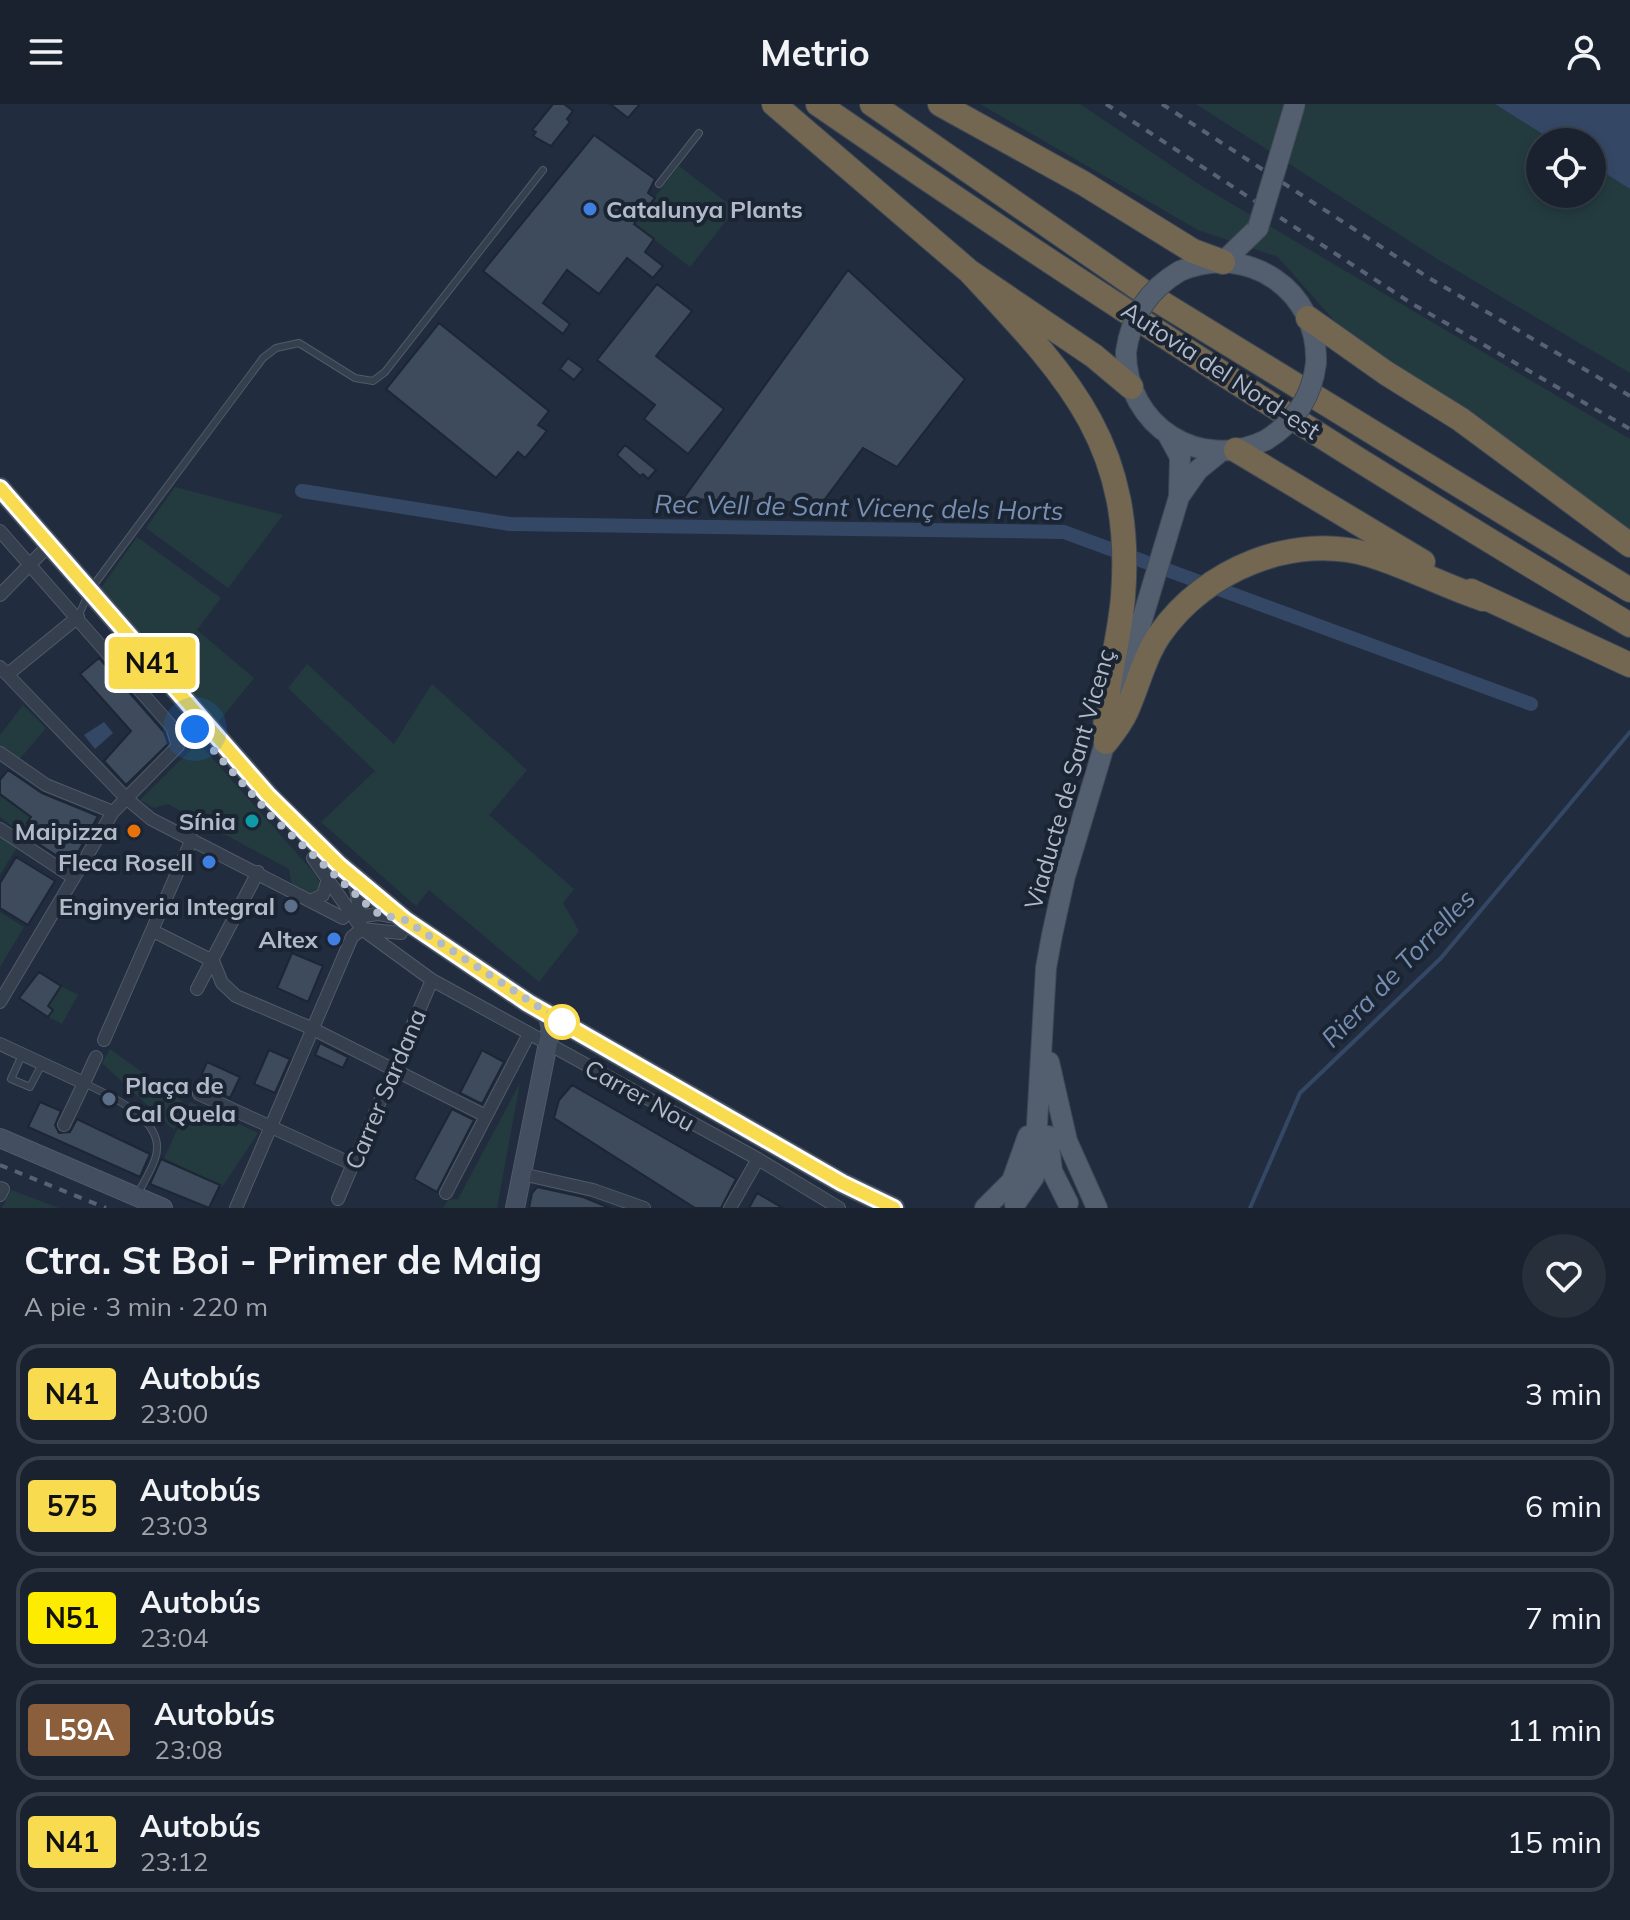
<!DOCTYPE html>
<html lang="es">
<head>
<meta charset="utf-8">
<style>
	:root { --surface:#19222e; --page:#262f3a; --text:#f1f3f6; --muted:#9fa4aa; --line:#373f4a }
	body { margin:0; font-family:Mulish,sans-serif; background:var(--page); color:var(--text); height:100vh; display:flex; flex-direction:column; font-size:30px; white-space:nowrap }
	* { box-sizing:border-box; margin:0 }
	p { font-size:26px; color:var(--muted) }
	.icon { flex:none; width:44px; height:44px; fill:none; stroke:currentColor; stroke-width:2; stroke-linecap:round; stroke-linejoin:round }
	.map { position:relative; height:1104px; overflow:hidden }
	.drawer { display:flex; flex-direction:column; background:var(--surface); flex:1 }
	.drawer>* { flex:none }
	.badge { padding:0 16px; border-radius:6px; font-size:28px; line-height:52px }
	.fabs { position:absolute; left:1526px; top:24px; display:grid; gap:16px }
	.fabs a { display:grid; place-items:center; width:80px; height:80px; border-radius:50%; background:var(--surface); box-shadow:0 4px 12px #0003,0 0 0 2px var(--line); font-size:40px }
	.you { position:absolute; width:40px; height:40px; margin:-20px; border:6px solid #fff; border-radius:50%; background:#1a73e8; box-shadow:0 0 0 12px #1a73e833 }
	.map>.badge { position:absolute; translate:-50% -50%; box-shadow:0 0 0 4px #fff }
	.round { display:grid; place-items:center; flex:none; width:84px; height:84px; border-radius:42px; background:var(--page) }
	.head { display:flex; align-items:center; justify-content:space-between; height:136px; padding:0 24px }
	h1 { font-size:38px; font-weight:700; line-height:60px }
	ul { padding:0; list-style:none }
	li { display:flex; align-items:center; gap:24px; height:100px; margin:0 16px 12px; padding:0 8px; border:4px solid var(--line); border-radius:24px }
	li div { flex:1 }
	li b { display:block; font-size:30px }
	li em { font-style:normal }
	li .badge { min-width:88px; font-weight:700; text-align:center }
	header { display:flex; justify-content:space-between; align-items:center; height:104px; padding:0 24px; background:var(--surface); font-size:36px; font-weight:700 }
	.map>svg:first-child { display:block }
</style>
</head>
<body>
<header><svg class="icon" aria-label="menu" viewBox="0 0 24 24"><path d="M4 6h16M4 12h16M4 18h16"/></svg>Metrio<svg class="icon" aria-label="person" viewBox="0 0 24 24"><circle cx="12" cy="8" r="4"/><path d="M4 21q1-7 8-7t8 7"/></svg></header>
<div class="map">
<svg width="1630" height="1104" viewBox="0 0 1630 1104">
	<rect width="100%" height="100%" fill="#212d3e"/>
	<path fill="#233b3f" d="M980 0H1080L1200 81 1630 335V432L1339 222 1278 153 1198 126Z
		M1196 0H1495L1555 38H1540V90H1592V61L1630 85V269L1439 156Z
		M679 62 735 105 690 163 634 120Z
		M175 383 283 411 228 484 146 424Z
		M137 433 221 494 197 526 254 574 216 621 99 487Z
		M307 560 394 640 432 580 527 666 489 711 574 785 563 799 579 827 539 878 429 786 416 802 321 718 375 667 288 584Z
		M23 601 46 624 18 657 0 644V631Z
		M196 636 315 770 321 781 319 789 310 790 292 781 289 765 168 700 154 704 140 696 191 646Z
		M0 692 31 713 27 719 37 726 30 735 0 713Z
		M0 728 19 740 0 771Z
		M0 808 24 823 0 863Z
		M61 882 78 891 62 920 43 910Z
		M110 945 186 1000 174 1026 102 959Z
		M520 979 497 1104H443L448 1096 458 1095Z
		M190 998 258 1029 222 1083 164 1054Z
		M11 1086 59 1104H2Z"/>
	<path fill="#344866" d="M1495 0H1630V85L1592 61V38H1555Z
		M104 618 113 629 95 645 84 631Z"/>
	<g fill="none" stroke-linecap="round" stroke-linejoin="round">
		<path stroke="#344866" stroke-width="4" d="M1250 1104 1300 989 1441 854 1630 628"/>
		<path stroke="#344866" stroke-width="14" d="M302 387 510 420 1064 428 1531 600"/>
	</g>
	<path fill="#3d4b5d" stroke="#1d2634" stroke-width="2" d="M553 0H564L573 7 567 15 570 18 551 42 533 32 536 28 532 26Z
		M610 0H640L628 14Z
		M594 31 655 75 648 89 655 94 634 120 654 135 645 148 663 162 653 174 627 154 599 190 567 166 543 199 570 220 563 230 483 167Z
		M848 166 965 275 897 363 863 344 822 399 683 395Z
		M657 180 692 207 656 252 724 305 688 350 644 315 655 301 597 256Z
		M439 219 549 307 538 321 547 327 525 354 518 348 496 374 386 285Z
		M568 254 583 265 574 276 560 265Z
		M625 341 656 366 648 375 643 370 640 372 617 351Z
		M99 554 164 628 168 640 126 681 104 657 131 627 80 570Z
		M8 666 42 689 98 712 71 761 31 735 37 726 27 719 31 713 0 690V676Z
		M16 753 55 777 28 821 0 804V779Z
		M292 849 323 862 308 898 277 884Z
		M39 868 61 882 48 902 53 906 48 913 19 894Z
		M320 939 348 953 343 964 315 951Z
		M269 946 290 955 275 989 254 980Z
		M482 946 504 958 482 1000 460 989Z
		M207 958 240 973 230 994 198 979Z
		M572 981 736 1075 721 1104H695L554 1014 559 996Z
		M40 998 61 1007 55 1021 59 1029 70 1028 77 1015 150 1050 140 1073 28 1023Z
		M452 1005 474 1016 437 1088 414 1075Z
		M161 1055 220 1081 209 1104 150 1080Z
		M537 1083 583 1093 610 1104H529L532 1089Z
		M757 1089 783 1104H749Z"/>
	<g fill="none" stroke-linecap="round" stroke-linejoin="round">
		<g stroke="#515a68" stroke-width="8">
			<path id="lane" d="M659 80 699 29
				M78 513 90 486 263 254 276 244 299 239 355 274 373 277 385 268 543 66
				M22 951 11 975 30 983 42 960
				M84 979C110 992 169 1016 155 1055 151 1067 144 1078 138 1089"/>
		</g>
		<g stroke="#515a68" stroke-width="14">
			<path id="street" d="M0 427 172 623 178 642 113 708 0 898
				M0 491 50 440
				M0 563 126 694 151 715 343 814
				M8 570 78 513
				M0 649 46 681 113 708
				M0 725 74 774
				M313 754 362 825 432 876 758 1055 839 1104
				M349 775 356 783 361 822
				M310 797 323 791 328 775
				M354 813 379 810 395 813
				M153 827 213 857 222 879 236 892 311 924 486 1012
				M197 885 258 768
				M104 936 192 735
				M0 940 84 979 96 953
				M199 990 352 1060
				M64 1021 84 979
				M522 1070 593 1086 644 1104
				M0 1084 3 1085 0 1091
				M446 1089 529 930
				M338 1095 432 876
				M236 1104 352 833 362 825 401 829
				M730 1104 758 1055"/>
		</g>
		<g stroke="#515a68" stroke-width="20">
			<path id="secondary" d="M0 1034 163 1104
				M515 1104 551 924 547 909"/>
		</g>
		<g stroke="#3f4856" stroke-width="22">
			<path id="primary" d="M1223 158 1258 124
				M1180 167C1247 138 1319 186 1316 259
				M1126 248C1126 322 1200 369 1266 336
				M0 384 268 691 339 761 405 816 528 899 842 1079 894 1104
				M1181 390 1198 366 1220 348
				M1049 958 1067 1037 1097 1104
				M1048 1032 1052 1067 1068 1099
				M1015 1100 1034 1073 1046 864 1052 831 1065 772 1179 393 1180 353 1168 331
				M985 1104 1012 1077 1028 1032"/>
		</g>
		<g stroke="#3e4755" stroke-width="26">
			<path id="highway" d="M774 0 970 168 1094 252 1131 283
				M818 0C1082 183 1354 357 1630 521
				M872 0 1144 188 1630 486
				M940 0 1083 79 1193 147 1223 158
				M970 168C1067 272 1135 339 1123 493 1119 542 1102 589 1106 638
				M1308 214 1386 269 1460 315 1630 441
				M1236 346 1423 458
				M1471 487 1630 561
				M1106 638C1113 629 1121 619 1126 608 1138 582 1144 553 1160 530 1204 466 1294 428 1370 451 1409 463 1444 482 1483 495"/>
		</g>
		<use href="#lane" stroke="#353f4d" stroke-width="6"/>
		<use href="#street" stroke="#353f4d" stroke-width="12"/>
		<use href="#secondary" stroke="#434e61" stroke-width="18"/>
		<use href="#primary" stroke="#535e6e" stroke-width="20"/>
		<use href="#highway" stroke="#746752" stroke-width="24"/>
		<path stroke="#576375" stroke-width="4" stroke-dasharray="8 8" stroke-linecap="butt" d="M1106 0 1411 199 1630 325
			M1162 0 1429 174 1630 292
			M0 1061 106 1104"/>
		<g stroke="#3f4856" stroke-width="22" stroke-linecap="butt">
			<path id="primary-bridge" d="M1258 124 1295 0
				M1126 248C1131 212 1149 185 1180 167
				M1266 336C1295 318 1312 293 1316 259"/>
		</g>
		<use href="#primary-bridge" stroke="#535e6e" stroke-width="20"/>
	</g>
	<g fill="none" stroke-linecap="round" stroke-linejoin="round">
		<g stroke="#fff" stroke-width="18">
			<path id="line" d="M0 384 268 691 339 761 405 816 528 899 842 1079 894 1104"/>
		</g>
		<use href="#line" stroke="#f9db4f" stroke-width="12"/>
		<path stroke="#b1bac9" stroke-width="8" stroke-dasharray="0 14.4" d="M195 625 272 713 365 799 379 810 405 816 562 918"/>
	</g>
	<g fill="#3f7fe0" stroke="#1b2432" stroke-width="3">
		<circle cx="590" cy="105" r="8"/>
		<circle cx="209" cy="758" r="8"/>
		<circle cx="334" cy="835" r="8"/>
	</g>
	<circle fill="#0f9aa8" stroke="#1b2432" stroke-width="3" cx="252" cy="717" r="8"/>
	<circle fill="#e8710a" stroke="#1b2432" stroke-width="3" cx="134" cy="727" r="8"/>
	<g fill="#5c6f8a" stroke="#1b2432" stroke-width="3">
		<circle cx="291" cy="802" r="8"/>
		<circle cx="109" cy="995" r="8"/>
	</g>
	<circle fill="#fff" stroke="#f9db4f" stroke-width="4" cx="562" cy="918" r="16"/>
	<g text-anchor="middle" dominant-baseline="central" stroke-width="8" stroke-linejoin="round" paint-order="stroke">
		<g font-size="24" font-weight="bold" fill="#b1bac9" stroke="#1b2432" text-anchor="end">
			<text x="606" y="105" text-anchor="start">Catalunya Plants</text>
			<text x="236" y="717">Sínia</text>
			<text x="118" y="727">Maipizza</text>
			<text x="193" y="758">Fleca Rosell</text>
			<text x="275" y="802">Enginyeria Integral</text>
			<text x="318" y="835">Altex</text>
			<text x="125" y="981" text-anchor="start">Plaça de<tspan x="125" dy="28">Cal Quela</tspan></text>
		</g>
		<g font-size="24" fill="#b1bac9" stroke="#1b2432">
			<text transform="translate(1221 266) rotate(33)">Autovia del Nord-est</text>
			<text transform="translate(1069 675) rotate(-74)">Viaducte de Sant Vicenç</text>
			<text transform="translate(385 985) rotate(-67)">Carrer Sardana</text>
			<text transform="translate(640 991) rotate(29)">Carrer Nou</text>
		</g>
		<g font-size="26" font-style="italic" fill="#768fb2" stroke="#1b2432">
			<text transform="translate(859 403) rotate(1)">Rec Vell de Sant Vicenç dels Horts</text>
			<text transform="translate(1398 864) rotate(-46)">Riera de Torrelles</text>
		</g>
	</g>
</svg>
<div class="fabs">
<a><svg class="icon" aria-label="locate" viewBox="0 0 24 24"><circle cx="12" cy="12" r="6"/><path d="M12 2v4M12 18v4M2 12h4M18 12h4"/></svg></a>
</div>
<div class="you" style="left:195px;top:625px"></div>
<b class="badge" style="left:152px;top:559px;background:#f9db4f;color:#111">N41</b>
</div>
<section class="drawer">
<div class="head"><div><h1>Ctra. St Boi - Primer de Maig</h1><p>A pie · 3 min · 220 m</p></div><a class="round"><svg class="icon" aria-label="heart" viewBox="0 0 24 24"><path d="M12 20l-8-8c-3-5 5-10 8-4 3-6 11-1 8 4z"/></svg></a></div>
<ul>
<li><span class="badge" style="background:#f9db4f;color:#111">N41</span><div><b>Autobús</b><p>23:00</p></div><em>3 min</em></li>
<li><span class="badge" style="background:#f9db4f;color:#111">575</span><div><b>Autobús</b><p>23:03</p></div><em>6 min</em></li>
<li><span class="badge" style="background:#fdec00;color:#111">N51</span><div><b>Autobús</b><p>23:04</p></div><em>7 min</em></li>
<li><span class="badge" style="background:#8b5e3c;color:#fff">L59A</span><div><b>Autobús</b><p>23:08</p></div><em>11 min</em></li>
<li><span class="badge" style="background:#f9db4f;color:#111">N41</span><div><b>Autobús</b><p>23:12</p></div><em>15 min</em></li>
</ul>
</section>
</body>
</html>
